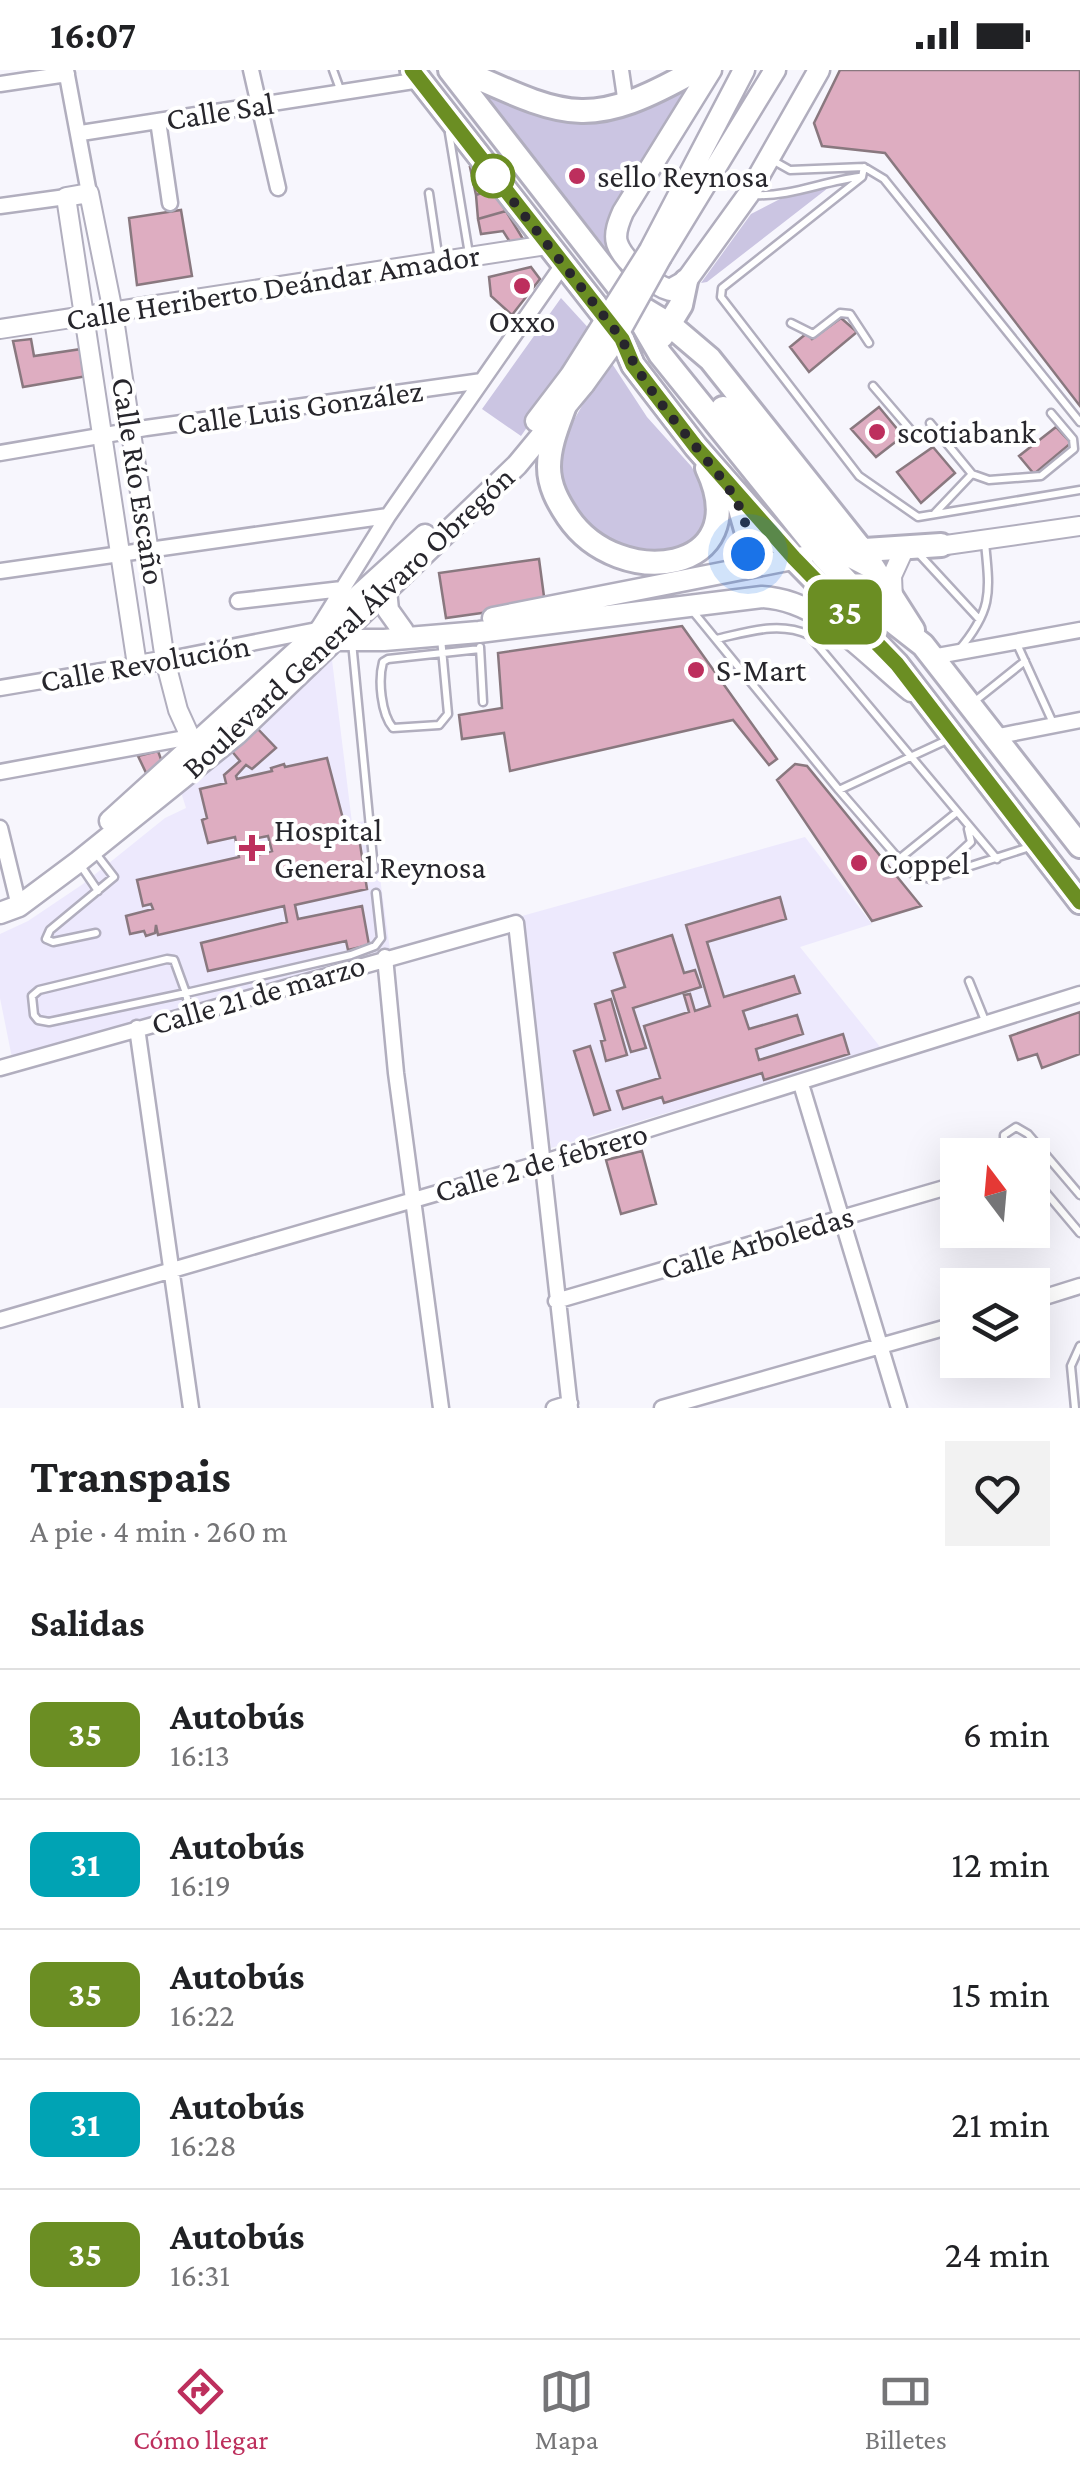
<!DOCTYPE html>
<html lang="es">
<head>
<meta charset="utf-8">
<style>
	:root { --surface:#fff; --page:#f2f2f2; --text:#202124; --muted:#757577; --line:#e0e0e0; --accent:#bd2f5d }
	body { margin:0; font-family:"Crimson Pro",serif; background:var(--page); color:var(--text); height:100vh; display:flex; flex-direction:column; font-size:38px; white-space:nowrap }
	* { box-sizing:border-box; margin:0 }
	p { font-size:32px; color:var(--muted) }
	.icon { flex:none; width:55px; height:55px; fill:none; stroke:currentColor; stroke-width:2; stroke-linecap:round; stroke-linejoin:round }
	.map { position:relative; height:1338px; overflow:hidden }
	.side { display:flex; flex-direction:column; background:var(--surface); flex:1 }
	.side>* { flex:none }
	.badge { padding:0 20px; border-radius:15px; font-size:35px; line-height:65px }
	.needle { width:65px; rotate:344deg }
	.controls { position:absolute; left:940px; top:1068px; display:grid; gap:20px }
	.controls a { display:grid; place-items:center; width:110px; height:110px; border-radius:0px; background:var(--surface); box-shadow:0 10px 40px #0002; font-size:50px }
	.you { position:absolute; width:50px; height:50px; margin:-25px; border:8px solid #fff; border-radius:50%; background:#1a73e8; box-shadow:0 0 0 15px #1a73e833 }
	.map>.badge { position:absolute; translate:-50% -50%; box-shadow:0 0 0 5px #fff }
	h2 { padding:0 30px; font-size:38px; line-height:90px }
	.round { display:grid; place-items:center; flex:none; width:105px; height:105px; border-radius:0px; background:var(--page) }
	.overview { display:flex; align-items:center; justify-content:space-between; height:170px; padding:0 30px }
	h1 { font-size:48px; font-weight:700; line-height:75px }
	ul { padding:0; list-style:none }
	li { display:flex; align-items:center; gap:30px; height:130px; padding:0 30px; border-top:2px solid var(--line) }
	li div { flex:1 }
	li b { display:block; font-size:38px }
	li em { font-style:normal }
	li .badge { min-width:110px; font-weight:700; text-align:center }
	.status { display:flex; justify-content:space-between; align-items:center; height:70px; padding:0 50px; background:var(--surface); direction:ltr }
	.status svg { height:28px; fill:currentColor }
	.tab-bar { display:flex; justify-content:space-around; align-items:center; height:140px; border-top:2px solid var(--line); background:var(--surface); font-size:28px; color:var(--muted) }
	.tab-bar a { display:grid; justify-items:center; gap:5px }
	.tab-bar .on { color:var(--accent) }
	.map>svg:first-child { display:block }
</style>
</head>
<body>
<div class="status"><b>16:07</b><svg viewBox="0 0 49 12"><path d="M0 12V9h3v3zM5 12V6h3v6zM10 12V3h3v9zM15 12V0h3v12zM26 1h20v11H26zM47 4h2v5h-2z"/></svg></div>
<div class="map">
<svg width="1080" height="1338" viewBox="0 0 1080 1338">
	<rect width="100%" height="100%" fill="#f7f6fd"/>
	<path fill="#ede9fd" d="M332 590 352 753 372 750 390 880 12 988 0 928V864L28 851 83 814 165 748 186 738 181 722Z
		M805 767 872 854 800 877 881 978 551 1078 522 846Z"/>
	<path fill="#cbc5e2" d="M691 10 699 12 613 168 610 183 481 21 547 43Z
		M825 116 828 118 707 212 701 213 751 144 780 129Z
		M561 228 593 263 521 366 482 339Z
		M611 292 647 347 691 396 712 430C708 444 706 461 695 472 654 510 562 452 560 403 558 363 591 323 611 292Z"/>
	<path fill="#deadc1" stroke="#89787f" stroke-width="2.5" fill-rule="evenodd" d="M840 0H1080V336L885 83 822 76 814 53Z
		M477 96 492 119 476 125 470 97Z
		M492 119 506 141 478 149 476 125Z
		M181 140 192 206 137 215 129 148Z
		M506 141 523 169 510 172 503 161 481 164 478 149Z
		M531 197 540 209 512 245 491 226 489 207Z
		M841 248 857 262 809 302 790 277 807 263 812 269Z
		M31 269 34 286 88 278 93 305 23 317 13 271Z
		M879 337 903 366 876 387 851 359Z
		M1056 357 1071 373 1034 404 1019 386Z
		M933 377 955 403 921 433 897 402Z
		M539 489 545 534 446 548 439 503Z
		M682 556 777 689 769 695 733 650 510 701 504 663 462 669 459 645 502 638 498 583Z
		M256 657 276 678 252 699 246 695 236 706 237 709 272 701 271 698 284 694 285 697 327 688 347 764 358 761 367 819 295 835 298 849 362 836 369 875 348 880 346 871 208 901 201 873 287 852 284 836 158 865 156 855 155 863 146 866 144 861 130 864 126 846 153 839 151 834 143 836 137 810 239 787 235 767 208 773 202 750 207 748 200 719 226 713 224 705 240 691 230 679ZM268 766 272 781 257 785 253 769Z
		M158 681 162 692 148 707 138 686Z
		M795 694 807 696 921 836 872 851 777 710Z
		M780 827 786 849 707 872 724 927 794 906 800 923 743 941 749 959 797 945 803 964 756 979 759 990 843 964 849 984 764 1010 762 1003 664 1033 662 1027 623 1039 617 1021 660 1008 644 956 689 942 684 925 690 924 695 941 710 936 686 855Z
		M672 865 684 903 695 900 701 917 633 938 646 978 631 982 612 921 625 917 614 883Z
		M611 929 627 985 606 991 601 971 605 970 595 934Z
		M1080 942V984L1042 998 1037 984 1018 990 1010 966Z
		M590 976 610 1040 594 1045 574 981Z
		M642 1081 656 1134 621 1144 606 1090Z"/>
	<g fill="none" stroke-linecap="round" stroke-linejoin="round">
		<g stroke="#b1aebe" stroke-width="11">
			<path id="service" d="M333 0 341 22
				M449 63 469 184
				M774 91 790 100 864 97 884 109 1080 352
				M864 97 862 107 722 218 721 227 859 406 918 447 1080 420
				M429 123 439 191
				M754 125C790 127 824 111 859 107
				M791 253 813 264 840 243 850 244 869 273
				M873 316 915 365
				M930 353 972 404 989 410 1041 406 1074 379 1073 369 1051 343
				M935 443 972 404
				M919 484 979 549
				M691 539 839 720 947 670
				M441 568 448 644 439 655 393 658C381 644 378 610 383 592L388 589 480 579
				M716 569C748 562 779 551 809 565L997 789
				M352 572 374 799
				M1017 574 1053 653
				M480 577 483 632
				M958 581C993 540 990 523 985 473
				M975 631 1025 591
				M839 720 911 803 930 809 1033 776
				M94 781 114 807 50 860 46 869 53 872 96 863
				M899 789 957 742
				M79 793 98 821
				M935 805 971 772 968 759
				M167 889 174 890 186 923 49 952 38 950 34 945 32 926 39 920Z
				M969 911 986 953
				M190 944 186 923 351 885 375 876 381 868 376 823
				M1015 1085 1004 1072V1065L1016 1057 1028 1064 1080 1125
				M1032 1106 1080 1163
				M1075 1338 1071 1296 1080 1276"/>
		</g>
		<g stroke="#b1aebe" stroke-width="19">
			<path id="minor" d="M66 0 89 123
				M251 0 278 118
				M621 0 626 34
				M0 14 67 4
				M158 51 170 133
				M81 63 420 10
				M0 136 66 127
				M0 383 146 358 482 311
				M0 501 388 446
				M238 531 342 519
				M932 587 1080 560
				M165 590 317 560 388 446 562 196
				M0 618 137 595
				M994 667 1080 650
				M0 702 191 667
				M0 758 19 836
				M385 887 396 1003 441 1338
				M137 958 191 1338
				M0 998 516 853 570 1338
				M801 1014 899 1338
				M556 1231 958 1114
				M1032 1231 1080 1216
				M0 1250 541 1093 1080 924
				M554 1338 570 1333
				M662 1338 958 1254"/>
		</g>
		<g stroke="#b1aebe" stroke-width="22">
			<path id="tertiary" d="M0 259 547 175
				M932 477 1080 456
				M893 530 892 506 902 484
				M165 590 137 595 66 127 89 123 113 242 165 590 178 640 193 673 205 679"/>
		</g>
		<g stroke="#b1aebe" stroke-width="25">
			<path id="secondary" d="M711 0 623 142C619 151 614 163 617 173 623 191 653 215 670 220L686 211 748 125 819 0
				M650 180 744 0
				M661 187 775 0
				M536 351 571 305
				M386 520 388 540 403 561
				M493 548 803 487
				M329 570H384L479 562 762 527C822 530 866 585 911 621
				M110 751 425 465
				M0 843 19 836 78 792 237 664 517 395 584 314"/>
		</g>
		<g stroke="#b1aebe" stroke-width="28">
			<path id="primary" d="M412 0 622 269 633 295 696 377 793 488 897 594 1080 832
				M450 0 628 229 660 284 823 486 859 525 923 575 1080 776
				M460 0C568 48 588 61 696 0
				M630 231 670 255 710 289 862 480 913 560
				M662 266 681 235 686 211
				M564 338C557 357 549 376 549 397 549 416 558 432 568 447 619 522 757 504 707 398
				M723 338 843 482 870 496
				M738 432 749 470 744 497
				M850 481 941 475"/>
		</g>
		<use href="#service" stroke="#fff" stroke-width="6"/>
		<use href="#minor" stroke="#fff" stroke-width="14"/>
		<use href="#tertiary" stroke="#fff" stroke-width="18"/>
		<use href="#secondary" stroke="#fff" stroke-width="20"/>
		<use href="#primary" stroke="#fff" stroke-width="22"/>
		<g stroke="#b1aebe" stroke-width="25" stroke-linecap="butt">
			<path id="secondary-bridge" d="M571 305 650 180
				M584 314 612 275 661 187"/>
		</g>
		<use href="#secondary-bridge" stroke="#fff" stroke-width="20"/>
	</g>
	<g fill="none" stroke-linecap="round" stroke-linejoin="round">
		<g stroke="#fff" stroke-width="22">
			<path id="line" d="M412 0 622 269 633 295 696 377 794 488 897 594 1080 832"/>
		</g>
		<use href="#line" stroke="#6b8e23" stroke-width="15"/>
		<path stroke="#27262c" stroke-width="10" stroke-dasharray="0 18" d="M493 106 487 98 622 269C639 309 669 344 696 377 723 411 751 437 748 484"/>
	</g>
	<circle fill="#fff" stroke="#6b8e23" stroke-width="5" cx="493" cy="106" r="20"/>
	<g fill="#bd2f5d" stroke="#fff" stroke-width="4">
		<circle cx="577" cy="106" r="10"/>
		<circle cx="522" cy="216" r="10"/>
		<circle cx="877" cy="362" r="10"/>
		<circle cx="696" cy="600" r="10"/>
		<path d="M247 763h10v10h10v10h-10v10h-10v-10h-10v-10h10z"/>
		<circle cx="859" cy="793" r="10"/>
	</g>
	<g text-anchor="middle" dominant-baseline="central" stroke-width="8" stroke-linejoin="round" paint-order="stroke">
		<g font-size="32" fill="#27262c" stroke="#fff">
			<text transform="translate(220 41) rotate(-9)">Calle Sal</text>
			<text transform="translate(273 217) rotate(-9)">Calle Heriberto Deándar Amador</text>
			<text transform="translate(300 337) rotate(-8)">Calle Luis González</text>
			<text transform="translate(139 411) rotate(81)">Calle Río Escaño</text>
			<text transform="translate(348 552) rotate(-43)">Boulevard General Álvaro Obregón</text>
			<text transform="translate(145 593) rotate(-10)">Calle Revolución</text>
			<text transform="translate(258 924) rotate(-16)">Calle 21 de marzo</text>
			<text transform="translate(541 1092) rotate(-16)">Calle 2 de febrero</text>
			<text transform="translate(757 1172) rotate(-16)">Calle Arboledas</text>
		</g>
		<g font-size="32" fill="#27262c" stroke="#fff" text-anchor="start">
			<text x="597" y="106">sello Reynosa</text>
			<text x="522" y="251" text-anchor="middle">Oxxo</text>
			<text x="897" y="362">scotiabank</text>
			<text x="716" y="600">S-Mart</text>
			<text x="274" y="760">Hospital<tspan x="274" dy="37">General Reynosa</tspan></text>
			<text x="879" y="793">Coppel</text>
		</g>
	</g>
</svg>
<div class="controls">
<a><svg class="needle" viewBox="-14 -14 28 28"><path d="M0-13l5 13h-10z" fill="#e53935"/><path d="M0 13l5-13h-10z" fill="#757577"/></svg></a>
<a><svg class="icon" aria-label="layers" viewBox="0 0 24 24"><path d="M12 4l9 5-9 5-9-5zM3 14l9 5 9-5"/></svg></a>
</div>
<div class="you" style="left:748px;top:484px"></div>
<b class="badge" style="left:845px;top:542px;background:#6b8e23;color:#fff">35</b>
</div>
<section class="side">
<div class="overview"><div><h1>Transpais</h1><p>A pie · 4 min · 260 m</p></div><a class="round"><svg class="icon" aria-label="heart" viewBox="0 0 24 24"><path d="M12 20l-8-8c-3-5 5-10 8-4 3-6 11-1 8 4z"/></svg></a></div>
<h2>Salidas</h2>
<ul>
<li><span class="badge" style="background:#6b8e23;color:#fff">35</span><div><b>Autobús</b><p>16:13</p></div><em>6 min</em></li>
<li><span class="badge" style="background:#00a3b4;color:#fff">31</span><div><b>Autobús</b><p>16:19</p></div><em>12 min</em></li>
<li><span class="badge" style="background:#6b8e23;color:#fff">35</span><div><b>Autobús</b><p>16:22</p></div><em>15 min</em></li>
<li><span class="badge" style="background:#00a3b4;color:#fff">31</span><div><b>Autobús</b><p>16:28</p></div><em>21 min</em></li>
<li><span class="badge" style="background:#6b8e23;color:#fff">35</span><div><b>Autobús</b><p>16:31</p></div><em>24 min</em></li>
</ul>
</section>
<nav class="tab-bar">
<a class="on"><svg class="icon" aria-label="directions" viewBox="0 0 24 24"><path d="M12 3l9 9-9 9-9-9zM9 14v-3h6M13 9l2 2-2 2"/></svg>Cómo llegar</a>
<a><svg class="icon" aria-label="map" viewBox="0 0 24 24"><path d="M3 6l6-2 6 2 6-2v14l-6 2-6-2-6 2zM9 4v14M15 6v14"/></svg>Mapa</a>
<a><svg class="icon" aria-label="tickets" viewBox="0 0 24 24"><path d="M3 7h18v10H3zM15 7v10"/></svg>Billetes</a>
</nav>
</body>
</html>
